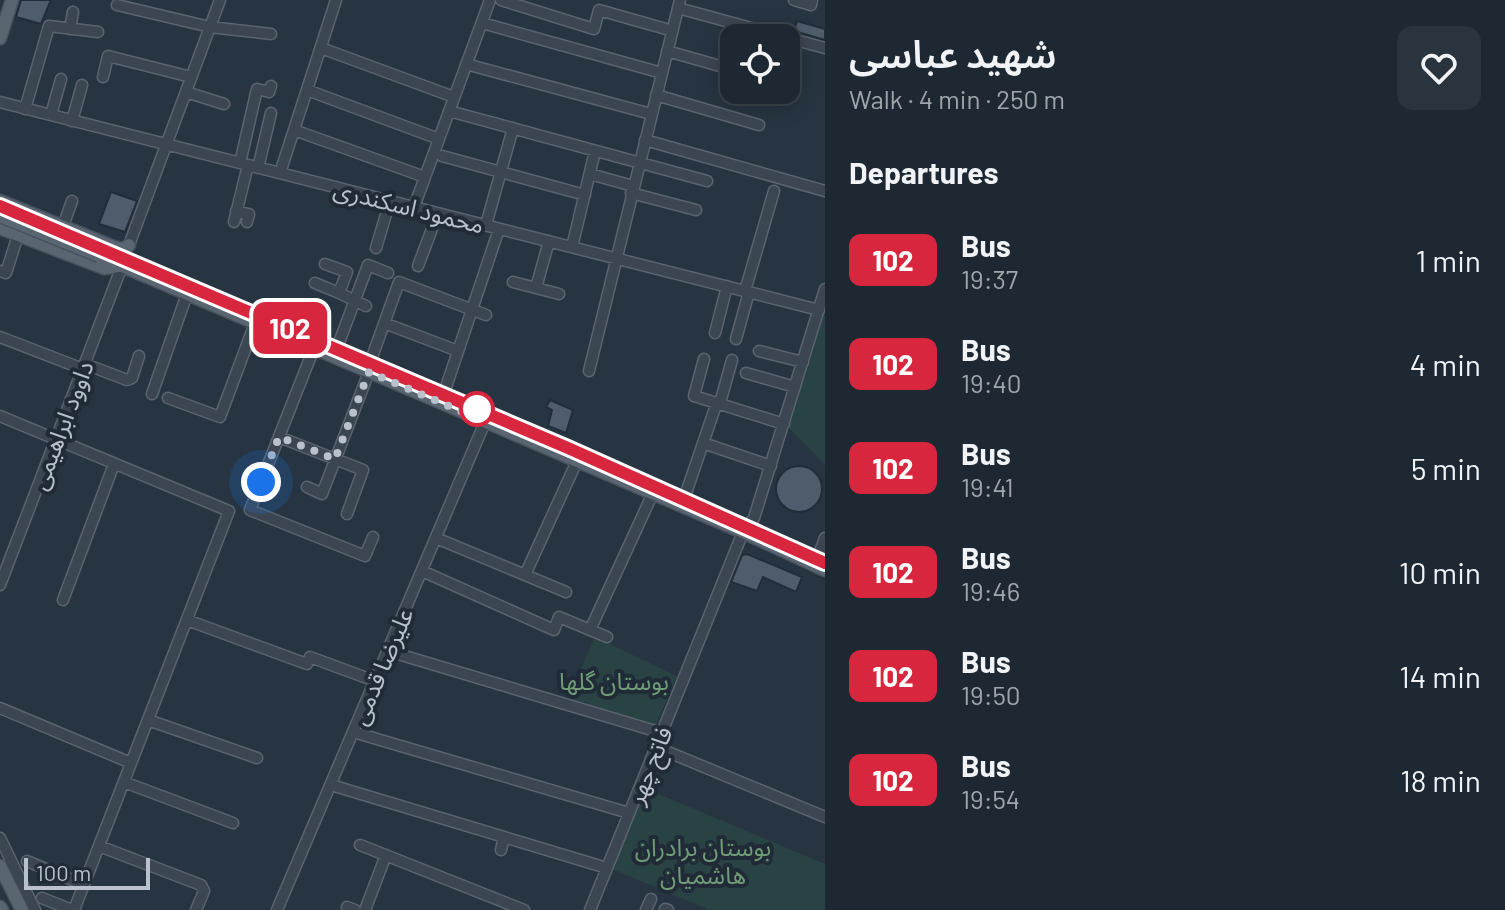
<!DOCTYPE html>
<html lang="en">
<head>
<meta charset="utf-8">
<style>
	:root { --surface:#1d2832; --page:#2a343e; --text:#f1f3f6; --muted:#a0a6ac; --line:#3b444d }
	body { margin:0; font-family:Barlow,"Noto Sans Arabic",sans-serif; background:var(--page); color:var(--text); height:100vh; display:flex; flex-direction:column; font-size:30px; white-space:nowrap }
	* { box-sizing:border-box; margin:0 }
	p { font-size:26px; color:var(--muted) }
	.icon { flex:none; width:44px; height:44px; fill:none; stroke:currentColor; stroke-width:2; stroke-linecap:round; stroke-linejoin:round }
	.map { position:relative; flex:1; overflow:hidden }
	.panel { display:flex; flex-direction:column; background:var(--surface); width:680px }
	.panel>* { flex:none }
	.badge { padding:0 16px; border-radius:12px; font-size:28px; line-height:52px }
	.fabs { position:absolute; left:720px; top:24px; display:grid; gap:16px }
	.fabs a { display:grid; place-items:center; width:80px; height:80px; border-radius:16px; background:var(--surface); box-shadow:0 4px 20px #0003,0 0 0 2px var(--line); font-size:40px }
	.scale { position:absolute; left:24px; bottom:20px; width:126px; box-sizing:border-box; padding-left:8px; border:4px solid #b9c1cc; border-top:0; font-size:22px; line-height:28px; white-space:nowrap; color:#b9c1cc; -webkit-text-stroke:6px #202b37; paint-order:stroke }
	.you { position:absolute; width:40px; height:40px; margin:-20px; border:6px solid #fff; border-radius:50%; background:#1a73e8; box-shadow:0 0 0 12px #1a73e833 }
	.map>.badge { position:absolute; translate:-50% -50%; box-shadow:0 0 0 4px #fff }
	h2 { padding:0 24px; font-size:30px; line-height:72px }
	.round { display:grid; place-items:center; flex:none; width:84px; height:84px; border-radius:16px; background:var(--page) }
	.head { display:flex; align-items:center; justify-content:space-between; height:136px; padding:0 24px }
	h1 { font-size:38px; font-weight:600; line-height:60px }
	ul { padding:0; list-style:none }
	li { display:flex; align-items:center; gap:24px; height:104px; padding:0 24px }
	li div { flex:1 }
	li b { display:block; font-size:30px }
	li em { font-style:normal }
	li .badge { min-width:88px; font-weight:700; text-align:center }
	main { display:flex; flex:1; min-height:0 }
	.map>svg:first-child { display:block }
</style>
</head>
<body>
<main>
<div class="map">
<svg width="825" height="910" viewBox="0 0 825 910">
	<rect width="100%" height="100%" fill="#273542"/>
	<path fill="#294243" d="M825 310V465L788 427Z
		M595 637 677 676 655 727 568 698Z
		M642 787 825 864V910H710L612 869Z"/>
	<path fill="#4e5c6b" stroke="#222d39" stroke-width="2" d="M21 0H51L41 24 16 17Z
		M797 21 825 29V40L794 31Z
		M111 192 137 201 125 232 99 224Z
		M550 400 573 410 566 433 548 426 552 410 546 407Z
		M776 489a23 23 0 1 1 46 0a23 23 0 1 1-46 0Z
		M747 554 802 577 796 592 763 577 757 591 731 582 742 555Z"/>
	<g fill="none" stroke-linecap="round" stroke-linejoin="round">
		<g stroke="#5a646f" stroke-width="13">
			<path id="minor" d="M501 0 594 29 599 10 666 29
				M794 0 811 5 812 0
				M117 5 210 27 271 34
				M678 8 825 48
				M482 23 662 73
				M70 29 73 12
				M321 48 454 97
				M667 51 734 70
				M466 64 651 114
				M103 77 108 56 191 77
				M307 90 439 139
				M186 92 224 104
				M656 95 759 125
				M0 102 819 310
				M25 109 49 26 98 32
				M449 111 707 181
				M51 115 61 79
				M72 121 82 85
				M294 130 425 177
				M645 140 825 191
				M442 156 585 195
				M240 163 257 89 269 92 271 86
				M258 168 271 113
				M280 173 336 0
				M590 174 633 186
				M631 193 696 210
				M414 207 490 0
				M236 211 249 214 247 222
				M234 222 248 165
				M486 225 513 128
				M63 226 72 201
				M129 245 220 0
				M572 247 595 151
				M376 248 390 201
				M325 264 347 272 339 293 366 306
				M418 266 438 213
				M0 271 6 273 18 235
				M513 282 559 294
				M315 283 339 293
				M536 288 549 241
				M745 291 774 191
				M384 323 458 351
				M715 333 727 286
				M0 337 83 369
				M736 339 749 292
				M314 348 250 510 365 556 373 537
				M759 351 803 362
				M334 356 368 265 388 273
				M704 359 694 396 784 424
				M85 364 127 380 132 378 139 356
				M367 371 399 282 486 315
				M589 371 680 0
				M746 373 795 387
				M152 394 187 294
				M168 398 220 417 255 323
				M441 402 499 229
				M720 403 732 360
				M0 416 229 511 74 910
				M279 437 363 470 347 514
				M703 443 771 466
				M307 487 322 494 369 372
				M684 499 717 402
				M436 538 566 592
				M817 559 825 538
				M422 571 554 630 559 617 607 637
				M525 575 577 461
				M0 585 122 266
				M63 600 114 464
				M187 620 307 664 310 657 375 681
				M590 630 653 493
				M388 651 662 733
				M0 708 131 763
				M148 720 257 758
				M353 732 629 813
				M656 747 825 817
				M124 782 233 823
				M331 785 607 868
				M0 838 35 910
				M360 845 524 910
				M99 846 201 885 204 891 196 910
				M501 850 504 837
				M27 861 84 885
				M42 898 72 910
				M347 907 355 910
				M665 909 668 910
				M277 910 485 422
				M365 910 386 855
				M590 910 743 532 754 518 825 289
				M646 910 651 899"/>
		</g>
		<g stroke="#48525e" stroke-width="15">
			<path id="major" d="M0 38 12 0
				M0 201 116 248 125 249 129 245
				M0 228 104 268 119 266
				M99 256 743 532 825 570
				M0 866 22 910
				M0 907 2 910"/>
		</g>
		<use href="#minor" stroke="#3c4652" stroke-width="10"/>
		<use href="#major" stroke="#5a6572" stroke-width="12"/>
		<g stroke="#48525e" stroke-width="15" stroke-linecap="butt">
			<path id="major-bridge" d="M0 216 99 256"/>
		</g>
		<use href="#major-bridge" stroke="#5a6572" stroke-width="12"/>
	</g>
	<g fill="none" stroke-linecap="round" stroke-linejoin="round">
		<g stroke="#fff" stroke-width="18">
			<path id="line" d="M0 206 568 448 825 563"/>
		</g>
		<use href="#line" stroke="#d7263d" stroke-width="12"/>
		<path stroke="#b9c1cc" stroke-width="8" stroke-dasharray="0 14.4" d="M261 482 279 437 335 459 369 372 463 412 477 409"/>
	</g>
	<circle fill="#fff" stroke="#d7263d" stroke-width="4" cx="477" cy="409" r="16"/>
	<g text-anchor="middle" dominant-baseline="central" stroke-width="8" stroke-linejoin="round" paint-order="stroke">
		<g font-size="24" fill="#b9c1cc" stroke="#202b37">
			<text transform="translate(409 206) rotate(14)">محمود اسکندری</text>
			<text transform="translate(61 425) rotate(-69)">داوود ابراهیمی</text>
			<text transform="translate(381 666) rotate(-67)">علیرضا قدمی</text>
			<text transform="translate(649 765) rotate(-68)">فاتح چهر</text>
		</g>
		<g font-size="24" fill="#709c77" stroke="#202b37">
			<text x="614" y="680">بوستان گلها</text>
			<text x="703" y="846">بوستان برادران<tspan x="703" dy="28">هاشمیان</tspan></text>
		</g>
	</g>
</svg>
<div class="fabs">
<a><svg class="icon" aria-label="locate" viewBox="0 0 24 24"><circle cx="12" cy="12" r="6"/><path d="M12 2v4M12 18v4M2 12h4M18 12h4"/></svg></a>
</div>
<div class="scale">100 m</div>
<div class="you" style="left:261px;top:482px"></div>
<b class="badge" style="left:290px;top:328px;background:#d7263d;color:#fff">102</b>
</div>
<section class="panel">
<div class="head"><div><h1>شهید عباسی</h1><p>Walk · 4 min · 250 m</p></div><a class="round"><svg class="icon" aria-label="heart" viewBox="0 0 24 24"><path d="M12 20l-8-8c-3-5 5-10 8-4 3-6 11-1 8 4z"/></svg></a></div>
<h2>Departures</h2>
<ul>
<li><span class="badge" style="background:#d7263d;color:#fff">102</span><div><b>Bus</b><p>19:37</p></div><em>1 min</em></li>
<li><span class="badge" style="background:#d7263d;color:#fff">102</span><div><b>Bus</b><p>19:40</p></div><em>4 min</em></li>
<li><span class="badge" style="background:#d7263d;color:#fff">102</span><div><b>Bus</b><p>19:41</p></div><em>5 min</em></li>
<li><span class="badge" style="background:#d7263d;color:#fff">102</span><div><b>Bus</b><p>19:46</p></div><em>10 min</em></li>
<li><span class="badge" style="background:#d7263d;color:#fff">102</span><div><b>Bus</b><p>19:50</p></div><em>14 min</em></li>
<li><span class="badge" style="background:#d7263d;color:#fff">102</span><div><b>Bus</b><p>19:54</p></div><em>18 min</em></li>
</ul>
</section>
</main>
</body>
</html>
